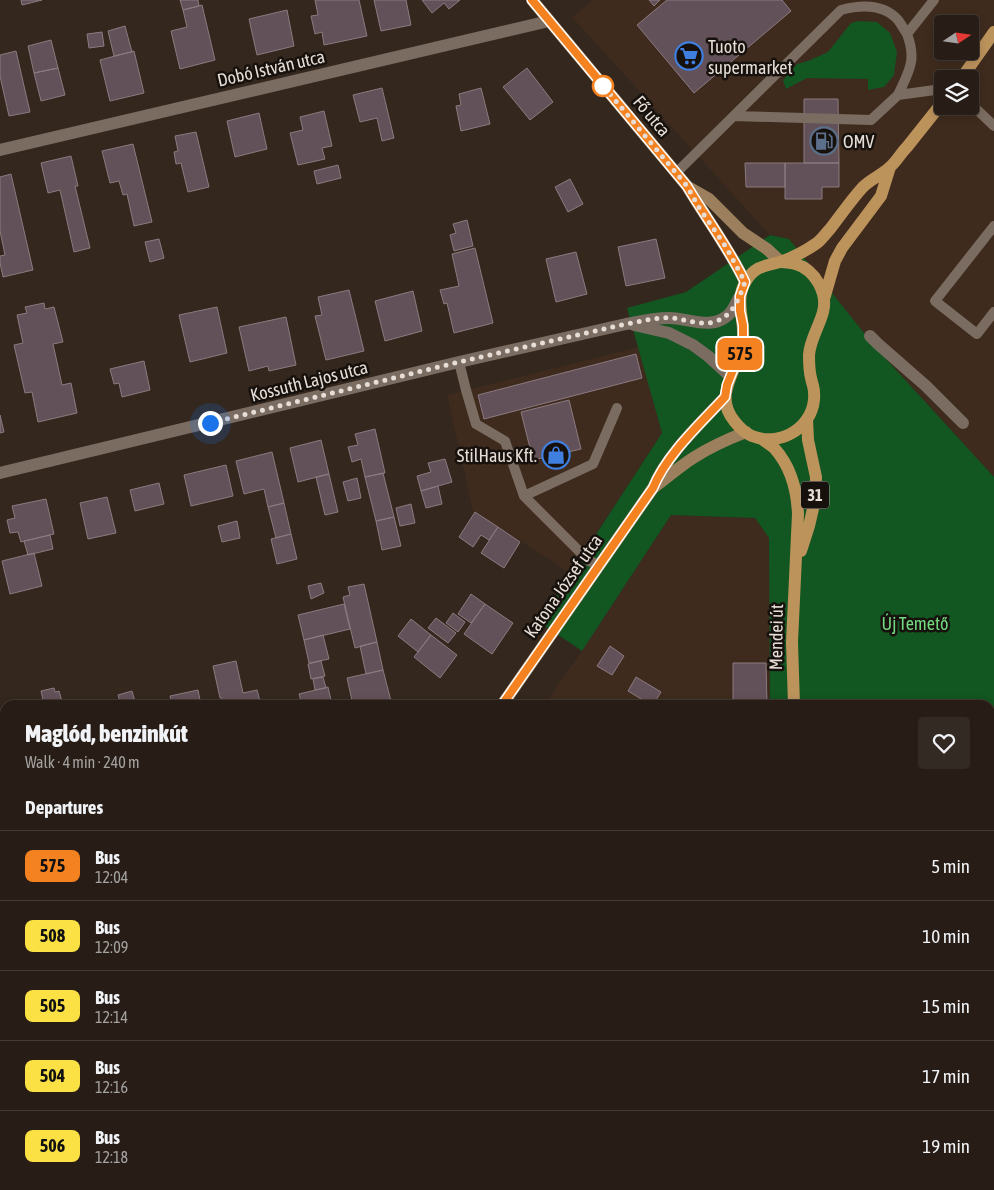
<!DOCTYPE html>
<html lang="en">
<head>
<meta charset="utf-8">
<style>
	:root { --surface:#271d16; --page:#332a23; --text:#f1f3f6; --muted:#a4a2a1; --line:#433b35 }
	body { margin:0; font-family:"Asap Condensed",sans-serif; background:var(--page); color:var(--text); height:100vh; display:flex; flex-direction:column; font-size:19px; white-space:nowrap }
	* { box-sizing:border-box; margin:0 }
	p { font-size:16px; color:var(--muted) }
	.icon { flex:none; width:28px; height:28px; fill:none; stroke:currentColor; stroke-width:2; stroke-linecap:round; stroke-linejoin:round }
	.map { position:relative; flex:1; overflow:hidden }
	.details { position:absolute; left:0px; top:700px; width:995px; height:490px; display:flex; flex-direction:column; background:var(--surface); border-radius:15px 15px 0 0; box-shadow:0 2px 8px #0003,0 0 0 1px var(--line) }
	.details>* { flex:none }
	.badge { padding:0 10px; border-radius:8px; font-size:18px; line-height:32px }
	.needle { width:32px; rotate:77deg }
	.tools { position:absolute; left:934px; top:15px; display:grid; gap:10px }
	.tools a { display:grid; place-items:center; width:45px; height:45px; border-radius:5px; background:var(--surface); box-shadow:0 2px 8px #0003,0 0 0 1px var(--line); font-size:25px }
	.you { position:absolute; width:25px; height:25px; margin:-12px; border:4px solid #fff; border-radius:50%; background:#1a73e8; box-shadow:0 0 0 8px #1a73e833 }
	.map>.badge { position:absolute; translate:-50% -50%; box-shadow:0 0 0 2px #fff }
	h2 { padding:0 25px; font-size:19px; line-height:45px }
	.round { display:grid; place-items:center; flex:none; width:52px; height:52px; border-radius:5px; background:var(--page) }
	.overview { display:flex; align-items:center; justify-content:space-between; height:85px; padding:0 25px }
	h1 { font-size:24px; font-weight:800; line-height:38px }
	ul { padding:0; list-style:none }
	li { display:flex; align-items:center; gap:15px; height:70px; padding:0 25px; border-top:1px solid var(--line) }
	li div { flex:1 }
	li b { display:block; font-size:19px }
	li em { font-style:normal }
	li .badge { min-width:55px; font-weight:700; text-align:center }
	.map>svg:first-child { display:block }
</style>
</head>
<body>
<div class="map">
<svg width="994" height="1190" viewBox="0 0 994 1190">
	<rect width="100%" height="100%" fill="#34271e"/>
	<path fill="#3e2b1e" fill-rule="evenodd" d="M593 0H994V477L876 348 789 239 770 235 572 17ZM942 24H970V51H942ZM942 79H970V106H942Z
		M639 347 662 433 570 573 473 510 447 395Z
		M671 515 755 518 769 538 770 705H544L582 651Z"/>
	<path fill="#125621" d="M859 21 877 22 890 33 897 52 894 75 884 87 868 90V79L807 78 786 89 783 80 797 64 808 61 828 52 851 23Z
		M770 235 789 239 876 348 994 477V1042L990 1037V705H770L769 538 755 518 671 515 582 651 539 622 662 433 627 308 686 292Z"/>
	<path fill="#1c712f" d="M990 1037 994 1042V1190H861L859 1185H990Z"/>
	<path fill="#625158" stroke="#8c7a81" d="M21 0H42L22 5Z
		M180 0H198L199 6 183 10Z
		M315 0H359L367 36 324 45 322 32 315 34 311 16 318 15Z
		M374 0H406L411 25 381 31Z
		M422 0H460L449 9 444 3 432 13Z
		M649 0H660L654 6Z
		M667 0H782L791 11 694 93 637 25Z
		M202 5 215 60 180 69 171 31 187 27 183 10Z
		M287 10 294 46 257 55 249 19Z
		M125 26 132 52 114 56 108 31Z
		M102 32 104 46 89 48 87 34Z
		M51 40 58 68 34 73 28 46Z
		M16 51 30 112 9 116 0 76V55Z
		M134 51 144 93 110 101 100 60Z
		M58 68 65 95 41 101 34 73Z
		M527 68 553 102 530 120 503 87Z
		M382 88 394 138 382 141 377 118 360 122 353 95Z
		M481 88 490 124 461 131 456 106 461 105 459 94Z
		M804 99H838L839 163H804Z
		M324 111 332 146 322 148 325 159 298 165 290 133 303 130 300 117Z
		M259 113 267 149 235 157 227 121Z
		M196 132 209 187 188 192 181 163 176 164 174 152 178 151 175 136Z
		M133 144 152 222 134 226 127 194 123 195 119 181 110 183 102 151Z
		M71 156 78 186H75L90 248 74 252 60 190 48 193 41 163Z
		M745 163H785V187H746Z
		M785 163H839V187H822V199H785Z
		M338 165 341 178 317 184 314 171Z
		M11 174 33 270 3 277 0 263V256L5 255 0 231V177Z
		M570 179 583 204 568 212 555 187Z
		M467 220 473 246 454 251 450 235 456 233 453 224Z
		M159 239 164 258 150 262 145 242Z
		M656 239 665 278 626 286 618 247Z
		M475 248 493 323 454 333 447 303 444 304 440 290 459 286 452 254Z
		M576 252 587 294 556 302 546 259Z
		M349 290 364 351 326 360 315 316 322 315 318 297Z
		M413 291 422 331 385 341 375 301Z
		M44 303 45 309 54 307 63 342 53 344 62 385 71 383 77 413 38 422 32 392 25 393 14 345 23 343 17 315 27 313 25 307Z
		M217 307 227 353 190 362 179 315Z
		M286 317 296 365 269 371 268 366 249 371 239 327Z
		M636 354 642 378 484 419 478 395Z
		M144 361 150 390 122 397 119 383 114 384 110 369Z
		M569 400 581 449 533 460 521 412Z
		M0 415 4 432 0 433Z
		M375 429 385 473 365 477 361 459 352 462 348 447 358 445 355 434Z
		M321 440 329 474 298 482 290 448Z
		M272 452 284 503 268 507 264 489 244 494 236 461Z
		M445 459 452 482 421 491 417 476 431 472 428 463Z
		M226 465 233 496 191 506 184 475Z
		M383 473 394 517 376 521 365 477Z
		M329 474 338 512 325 515 316 477Z
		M357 478 361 498 348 501 343 482Z
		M159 483 164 504 135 511 130 490Z
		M438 486 442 504 426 508 421 491Z
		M107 497 116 533 88 539 80 503Z
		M46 499 54 534 21 542 18 532 10 533 7 520 15 518 12 506Z
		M284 503 291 534 276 538 268 507Z
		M411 504 415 523 400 526 396 508Z
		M475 512 498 527 489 540 481 535 473 547 459 537Z
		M394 517 401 546 382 550 376 521Z
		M237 521 240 538 222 542 218 526Z
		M498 527 520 542 504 568 481 553Z
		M291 534 297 559 277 564 271 539Z
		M50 535 53 549 28 555 24 541Z
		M34 553 42 586 10 594 2 561Z
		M321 583 324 593 311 599 308 586Z
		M364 584 377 642 355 648 343 597 350 595 348 587Z
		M471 594 485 604 471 623 458 614Z
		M344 604 350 629 304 640 298 615Z
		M485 604 513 623 492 654 464 634Z
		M453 613 465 622 458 632 446 623Z
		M436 618 456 633 448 643 428 628Z
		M411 619 431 635 418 652 398 636Z
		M323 635 329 659 309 663 304 640Z
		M431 635 457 655 440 678 414 657Z
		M377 642 383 670 366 674 360 646Z
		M610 646 624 656 612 675 597 666Z
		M236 661 243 693 257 690 261 705H224L222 698H220L213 666Z
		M321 661 325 676 311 679 308 664Z
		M733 663H766L767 705H733Z
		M383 670 392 705H353L347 678Z
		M323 677 326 688 315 690 313 679Z
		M636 677 661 692 653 705H651L628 691Z
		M328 687 332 705H302L299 694Z
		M54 688 55 692 59 691 63 705H44L41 691Z
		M198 690 201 705H172L170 696Z
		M132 691 136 705H121L118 695Z
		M5 746V791L0 792V747Z
		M5 846V881L0 882V847Z
		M994 866V934L990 938V870Z
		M17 1185H37L18 1189Z
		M478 1185H488L496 1190H474Z
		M520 1185H531L528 1190Z
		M585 1185H591L598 1190H581Z
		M629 1185H648L645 1190H636Z
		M726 1185H749L757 1190H722Z"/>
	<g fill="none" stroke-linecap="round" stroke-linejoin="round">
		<path stroke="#7b6c61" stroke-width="10" d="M898 95C909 71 917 60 907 34
			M970 103 994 126
			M734 116 871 120 898 95 942 89
			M676 173 841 10C860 5 883 3 898 20 901 24 904 29 907 34L934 0
			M994 226 935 301 977 334 994 312
			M459 362 466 390 476 424 505 441 524 496 589 561 600 565
			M524 496 593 464 617 408"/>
		<path stroke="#7b6c61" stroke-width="12" d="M0 150 549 21
			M634 325 669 333 693 345 708 356 730 376
			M870 336 878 344 926 386 963 423
			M0 473 459 362 626 324C641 321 654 318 669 318 688 318 710 330 727 316 733 312 736 302 740 296
			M0 825 5 823
			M682 1190 686 1185"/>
		<path stroke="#9c805e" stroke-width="12" d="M532 0 687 186C706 218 729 248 745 282
			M688 187 709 199 743 233 767 249 781 262
			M653 488C667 478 679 467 693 458 710 447 728 439 746 432
			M502 705 653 488C667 454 700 424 725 397
			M173 1190 176 1185"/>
		<path stroke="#bd935c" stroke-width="12" d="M961 79 994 32
			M781 262C786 262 791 263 796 264 815 270 828 293 823 312 819 327 810 340 809 355 809 363 809 370 811 378 812 383 814 388 814 392 817 425 782 448 752 436 745 433 739 427 735 422 711 394 740 369 743 340 745 320 734 300 746 281 755 266 765 266 780 262 792 258 807 250 817 243 822 239 826 233 830 229 841 215 851 200 863 187 871 179 882 175 890 167 896 162 901 153 907 147 919 132 931 117 942 103
			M824 299 835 261 842 248 881 196 890 167
			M763 440C767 443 772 445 775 449 791 467 797 491 798 514L792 642 794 705
			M801 551 809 526 815 500 816 477 808 440 807 419
			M824 1185 825 1190"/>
	</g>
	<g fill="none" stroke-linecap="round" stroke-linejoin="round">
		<g stroke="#fff" stroke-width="11">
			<path id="line" d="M502 705 653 488C667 454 700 424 725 397L727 385 741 350 743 339V325L740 311V296L745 282C729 248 706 218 687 186L532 0"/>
		</g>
		<use href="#line" stroke="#f58220" stroke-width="8"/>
		<path stroke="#e6ddd7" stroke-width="5" stroke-dasharray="0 9" d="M210 423 459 362 626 324C642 321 657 317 673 318 682 319 691 322 700 323 728 325 737 305 745 282L726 247 698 206 687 186 600 82 603 86"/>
	</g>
	<defs>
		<g id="supermarket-ring" transform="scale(1.4375)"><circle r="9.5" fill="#17110d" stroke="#3f7fe0" stroke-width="1.5"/><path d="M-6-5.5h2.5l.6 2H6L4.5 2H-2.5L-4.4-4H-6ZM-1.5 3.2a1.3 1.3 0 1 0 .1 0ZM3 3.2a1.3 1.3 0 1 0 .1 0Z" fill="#3f7fe0"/></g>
		<g id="fuel-ring" transform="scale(1.4375)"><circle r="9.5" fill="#17110d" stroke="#5c6f8a" stroke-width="1.5"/><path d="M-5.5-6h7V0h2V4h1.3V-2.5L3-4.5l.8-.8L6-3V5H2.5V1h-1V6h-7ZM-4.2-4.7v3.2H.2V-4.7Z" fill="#5c6f8a"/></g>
		<g id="shop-ring" transform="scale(1.4375)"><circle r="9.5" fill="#17110d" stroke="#3f7fe0" stroke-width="1.5"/><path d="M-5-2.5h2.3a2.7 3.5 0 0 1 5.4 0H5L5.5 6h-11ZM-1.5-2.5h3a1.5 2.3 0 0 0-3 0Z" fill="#3f7fe0"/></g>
	</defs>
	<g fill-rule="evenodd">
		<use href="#supermarket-ring" x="689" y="56"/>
		<use href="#fuel-ring" x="824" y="141"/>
		<use href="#shop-ring" x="556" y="455"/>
	</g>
	<circle fill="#fff" stroke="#f58220" stroke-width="2.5" cx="603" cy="86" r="10"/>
	<g text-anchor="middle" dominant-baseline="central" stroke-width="5" stroke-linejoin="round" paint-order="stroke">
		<rect fill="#17110d" stroke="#a8a09a" stroke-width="1" x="801" y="481.5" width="28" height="27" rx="4"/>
		<g font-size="16" font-weight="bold" fill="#e6ddd7">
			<text x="815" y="495">31</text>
		</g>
		<g font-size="18" fill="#e6ddd7" stroke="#17110d" text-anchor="start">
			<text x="708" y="46">Tuoto<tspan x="708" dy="21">supermarket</tspan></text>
			<text x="843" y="141">OMV</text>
			<text x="537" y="455" text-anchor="end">StilHaus Kft.</text>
		</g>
		<g font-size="18" fill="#e6ddd7" stroke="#17110d">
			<text transform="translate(271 68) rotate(-13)">Dobó István utca</text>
			<text transform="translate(652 116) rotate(50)">Fő utca</text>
			<text transform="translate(309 381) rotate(-14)">Kossuth Lajos utca</text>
			<text transform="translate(563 586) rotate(-55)">Katona József utca</text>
			<text transform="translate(776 637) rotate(-89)">Mendei út</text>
		</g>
		<g font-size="18" fill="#72da80" stroke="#17110d">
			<text x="915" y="623">Új Temető</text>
		</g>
	</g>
</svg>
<div class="tools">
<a><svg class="needle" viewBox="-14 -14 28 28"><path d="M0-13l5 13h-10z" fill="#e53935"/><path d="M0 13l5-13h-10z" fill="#a4a2a1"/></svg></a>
<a><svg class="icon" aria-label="layers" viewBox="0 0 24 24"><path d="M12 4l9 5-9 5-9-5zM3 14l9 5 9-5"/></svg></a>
</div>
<div class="you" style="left:210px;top:423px"></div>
<b class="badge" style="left:740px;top:354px;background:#f58220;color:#111">575</b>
<section class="details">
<div class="overview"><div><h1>Maglód, benzinkút</h1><p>Walk · 4 min · 240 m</p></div><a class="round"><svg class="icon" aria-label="heart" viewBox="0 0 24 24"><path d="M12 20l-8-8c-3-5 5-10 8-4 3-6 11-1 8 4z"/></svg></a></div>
<h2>Departures</h2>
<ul>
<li><span class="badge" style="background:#f58220;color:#111">575</span><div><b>Bus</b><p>12:04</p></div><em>5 min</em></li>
<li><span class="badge" style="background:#fbe143;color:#111">508</span><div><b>Bus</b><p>12:09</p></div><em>10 min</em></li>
<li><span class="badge" style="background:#fbe143;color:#111">505</span><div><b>Bus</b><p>12:14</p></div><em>15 min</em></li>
<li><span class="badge" style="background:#fbe143;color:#111">504</span><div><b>Bus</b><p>12:16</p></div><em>17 min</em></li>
<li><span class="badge" style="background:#fbe143;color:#111">506</span><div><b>Bus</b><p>12:18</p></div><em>19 min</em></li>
</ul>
</section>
</div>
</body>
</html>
